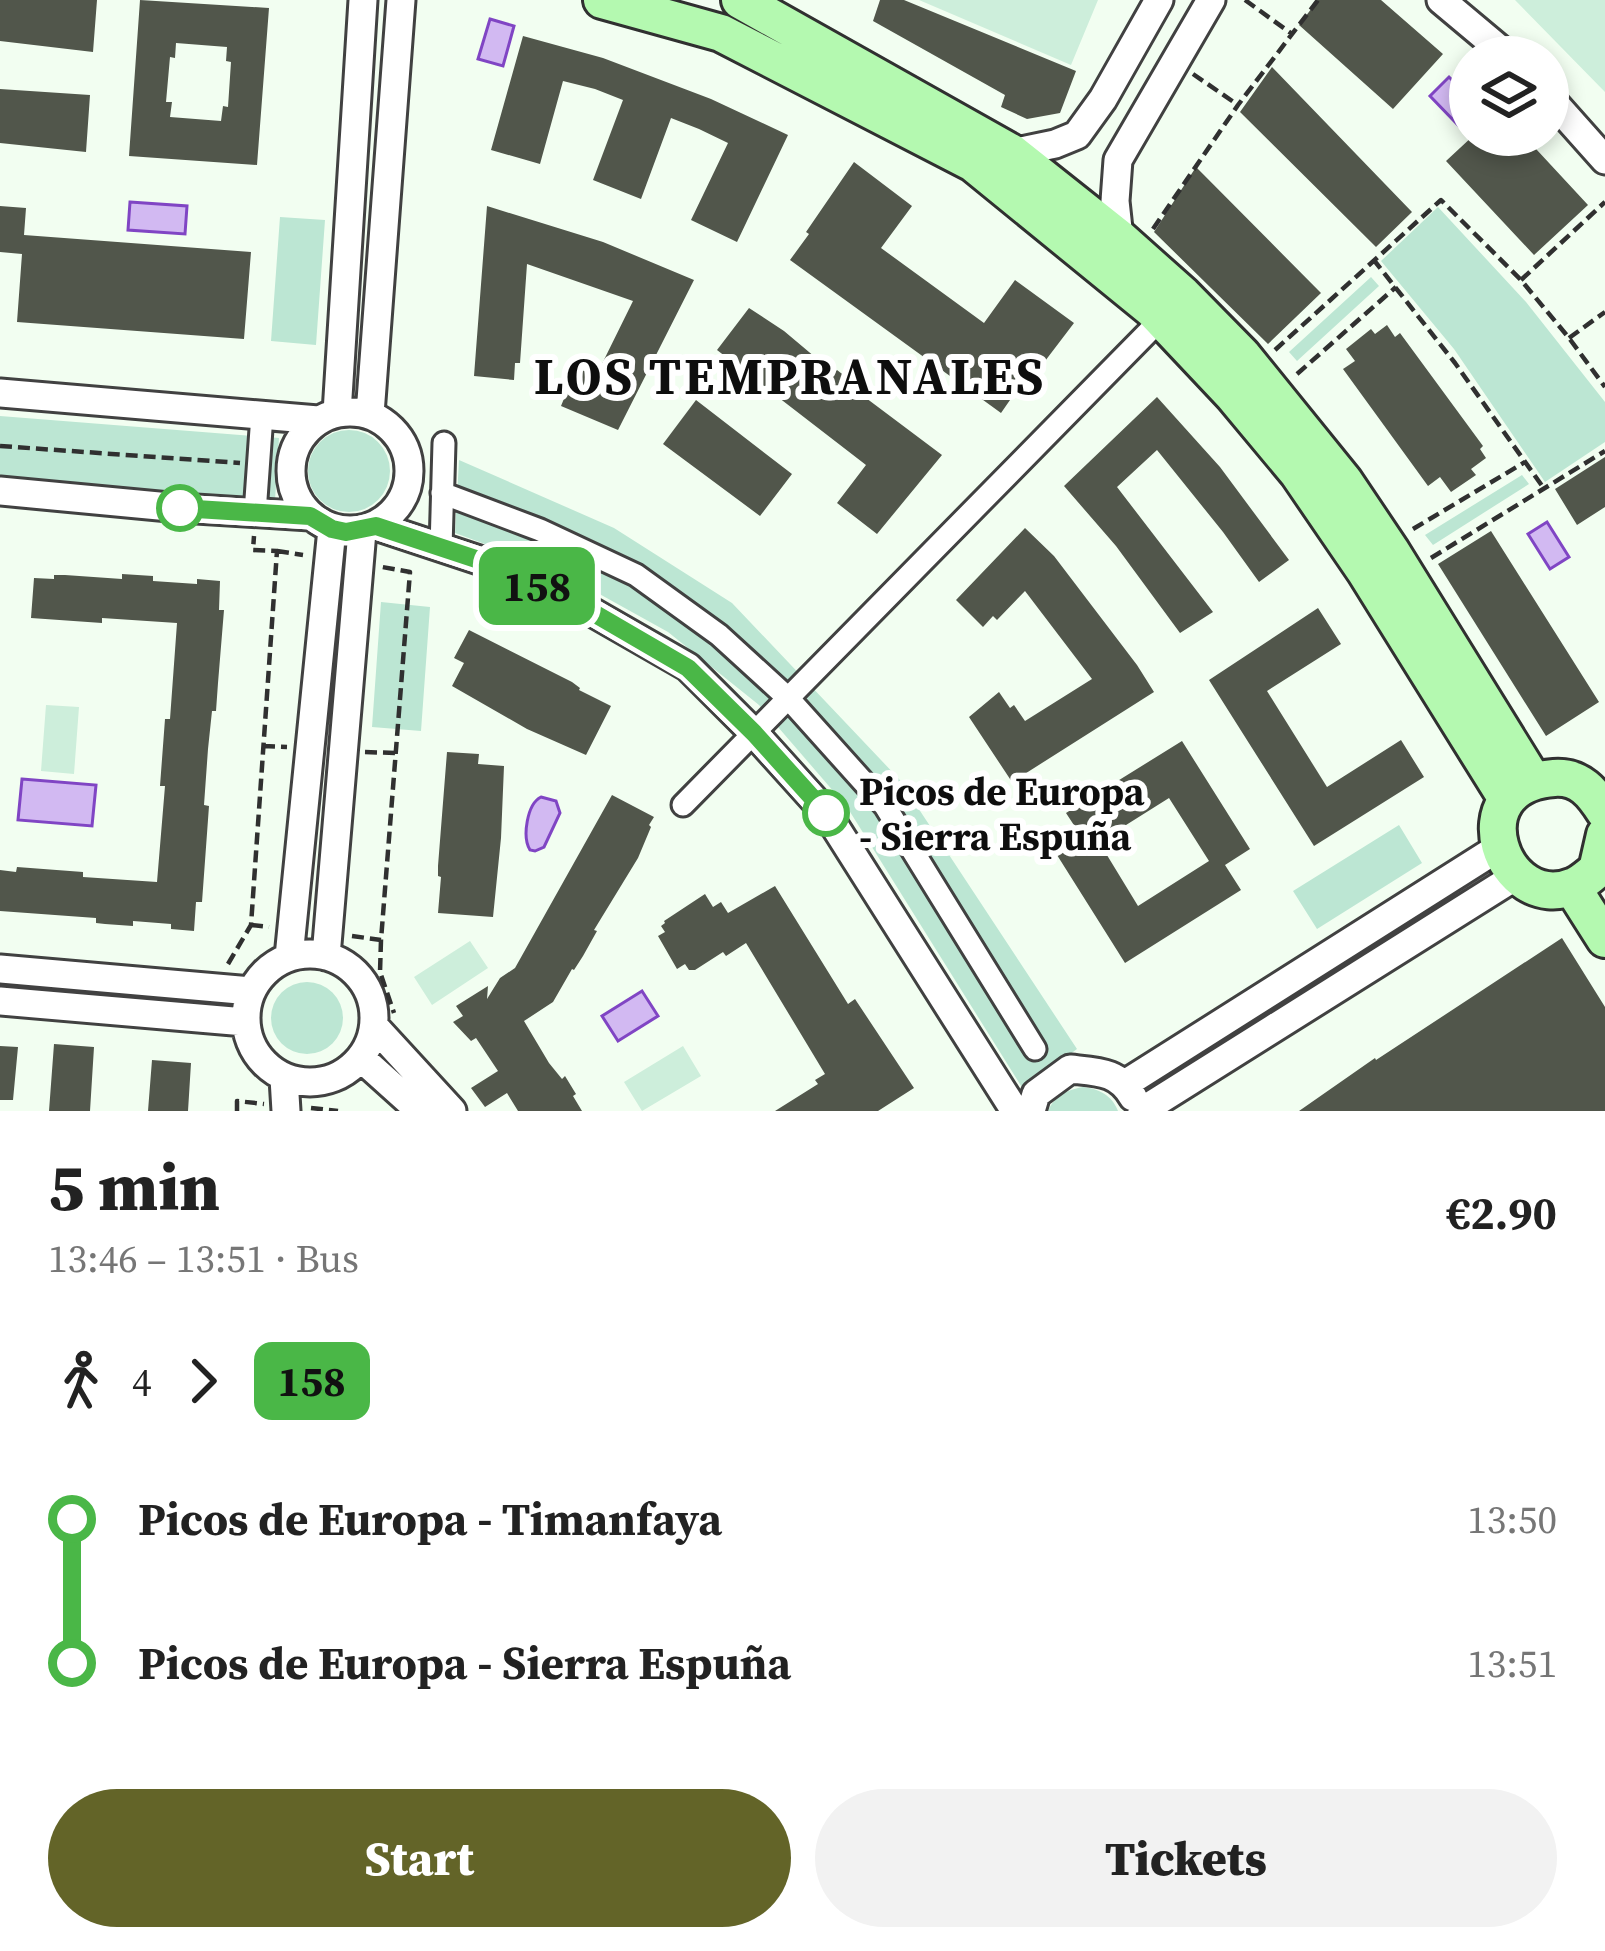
<!DOCTYPE html>
<html lang="en">
<head>
<meta charset="utf-8">
<style>
	:root { --surface:#fff; --page:#f2f2f2; --text:#222; --muted:#767676; --accent:#636428 }
	body { margin:0; font-family:"Source Serif 4",serif; background:var(--page); color:var(--text); height:100vh; display:flex; flex-direction:column; font-size:45px; white-space:nowrap }
	* { box-sizing:border-box; margin:0 }
	p { font-size:39px; color:var(--muted) }
	.icon { flex:none; width:66px; height:66px; fill:none; stroke:currentColor; stroke-width:2; stroke-linecap:round; stroke-linejoin:round }
	.map { position:relative; height:1111px; overflow:hidden }
	.sheet { display:flex; flex-direction:column; background:var(--surface); flex:1 }
	.sheet>* { flex:none }
	.badge { padding:0 24px; border-radius:18px; font-size:42px; line-height:78px }
	.fabs { position:absolute; left:1449px; top:36px; display:grid; gap:24px }
	.fabs a { display:grid; place-items:center; width:120px; height:120px; border-radius:50%; background:var(--surface); box-shadow:0 6px 18px #0003; font-size:60px }
	.map>.badge { position:absolute; translate:-50% -50%; box-shadow:0 0 0 6px #fff }
	.legs { display:flex; align-items:center; gap:18px; height:132px; padding:0 48px; font-size:39px }
	.legs p { margin-inline-start:auto }
	.head { display:flex; align-items:center; justify-content:space-between; height:204px; padding:0 48px }
	h1 { font-size:66px; font-weight:800; line-height:90px }
	.button { display:flex; gap:24px; margin-top:auto; padding:24px 48px }
	.button a { flex:1; height:138px; border-radius:72px; background:var(--accent); color:#fff; font-size:48px; font-weight:800; line-height:138px; text-align:center }
	.button a+a { background:var(--page); color:var(--text) }
	ul { padding:0 48px; list-style:none }
	li { display:flex; align-items:center; gap:42px; height:144px; font-size:45px }
	li i { display:grid; place-items:center; width:18px; height:100%; margin:0 15px; background:currentColor }
	li i::after { content:''; width:30px; height:30px; margin:-15px; border:9px solid; border-radius:50%; background:var(--surface) }
	li p { margin-inline-start:auto }
	li:first-child i { background:linear-gradient(#0000 50%,currentColor 0) }
	li:last-child i { background:linear-gradient(currentColor 50%,#0000 0) }
	.map>svg:first-child { display:block }
</style>
</head>
<body>
<div class="map">
<svg width="1605" height="1111" viewBox="0 0 1605 1111">
	<rect width="100%" height="100%" fill="#f2fef1"/>
	<path fill="#bce6d3" d="M1438 207 1526 302 1605 402V442L1545 482 1454 349 1381 261Z
		M280 217 325 220 316 345 271 341Z
		M1371 277 1379 286 1297 361 1289 352Z
		M0 416 279 438 275 500 0 478Z
		M308 471a41 41 0 1 1 82 0a41 41 0 1 1-82 0Z
		M459 460 614 528 732 603 899 779 1077 1049 1023 1089 847 807 759 705 668 632 558 571 455 533Z
		M1522 475 1529 484 1433 545 1425 535Z
		M381 602 430 607 421 731 372 727Z
		M1399 825 1422 863 1317 929 1293 891Z
		M271 1018a36 36 0 1 1 72 0a36 36 0 1 1-72 0Z
		M1083 1087C1099 1089 1112 1095 1118 1111H1048C1055 1095 1067 1090 1083 1087Z"/>
	<path fill="#cdeedb" d="M919 0H1098L1071 65Z
		M1515 0H1605V92Z
		M46 705 79 707 74 774 41 771Z
		M470 941 488 968 432 1005 414 977Z
		M683 1046 701 1076 642 1111 624 1082Z"/>
	<path fill="#d2b9f2" stroke="#8045c4" stroke-width="3" d="M490 19 514 26 503 66 478 59Z
		M1449 77 1470 98V115L1459 126 1430 96Z
		M130 202 187 206 185 234 128 230Z
		M1547 522 1569 557 1550 569 1528 534Z
		M22 779 96 785 92 826 18 820Z
		M541 797 556 801 560 813 544 847 535 851 530 850C522 837 527 804 541 797Z
		M642 991 658 1016 618 1041 602 1016Z"/>
	<path fill="#51564b" fill-rule="evenodd" d="M0 0H97L93 52 0 41Z
		M140 0 269 8 257 165 129 156ZM176 43 227 47 226 61 231 62 228 107 223 106 221 121 170 117 172 102H166L170 57 175 58Z
		M880 0H904L1076 71 1060 113 1027 119 1001 107 1005 95 873 21Z
		M1318 0H1381L1443 54 1393 109 1299 25Z
		M523 36 603 58 711 99 788 135 737 242 691 220 728 143 699 129 671 118 641 199 593 180 623 100 595 89 563 81 540 164 491 150Z
		M1272 67 1412 212 1376 247 1240 112Z
		M0 89 90 95 86 152 0 143Z
		M1474 135H1523L1588 205 1534 255 1446 161Z
		M854 162 912 206 881 248 984 323 1015 280 1074 323 1023 390 1019 387 1001 413 790 260 809 234 806 232Z
		M1196 167 1321 293 1268 344 1154 232Z
		M0 206 26 208 24 235 251 252 244 339 17 322 22 254 0 252Z
		M487 206 603 242 694 280 618 430 561 406 576 369 597 374 633 301 527 264 520 363H515L514 380 474 376Z
		M749 308 784 331 834 373 837 370 868 394 866 398 942 455 877 534 837 503 866 465 717 350Z
		M1387 325 1395 337 1400 333 1483 446 1480 449 1486 458 1471 469 1476 475 1451 492 1440 477 1428 486 1343 369 1355 361 1346 349 1371 329 1375 334Z
		M1157 397 1220 467 1289 560 1259 582 1223 532 1157 450 1117 487 1213 612 1180 633 1116 546 1064 486Z
		M696 400 792 474 760 516 663 444Z
		M1605 457V507L1577 525 1555 489Z
		M1025 528 1054 556 1137 665 1154 692 1012 782 969 717 999 692 1010 708 1014 705 1025 721 1092 679 1025 591 997 620 993 616 983 627 956 600Z
		M1491 531 1599 702 1546 736 1438 564Z
		M122 574 153 576V581L197 584V579L220 581 219 610H224L218 683 216 711H212L208 749 204 805 209 806 202 902H196L194 931 171 929V924L133 921V926L105 924 96 923V918L0 911V870L16 872 17 867 83 872V877L157 882 165 786H160L165 719H170L177 623 102 618V623L31 618 34 578 54 579V575H65L122 579Z
		M1318 608 1341 644 1267 691 1327 787 1401 740 1424 777 1314 846 1209 680Z
		M469 630 572 682 580 688 579 690 611 706 586 755 527 729 452 686 464 663 454 658Z
		M1182 741 1250 849 1225 865 1241 890 1125 963 1057 855 1083 839 1066 813ZM1169 798 1209 861 1138 906 1099 842Z
		M447 752 479 754 478 764 504 766 501 838 493 917 438 913 441 877 438 876V866Z
		M612 795 654 817 649 825 651 827 638 858 594 930 597 931 583 956 574 970 572 969 553 1002 524 1021 549 1063 562 1079 565 1076 576 1094 573 1096 582 1111H518L507 1093 485 1107 471 1088 498 1071 476 1038 471 1041 453 1022 463 1016 456 1006 488 986 487 999 500 978 515 968Z
		M775 886 848 1004 855 999 914 1088 878 1111H775L818 1084 815 1080 825 1074 746 943 726 956 723 952 695 970H689L685 964 677 969 658 936 665 932 661 926 665 923 664 921 705 894 713 907 721 902 728 913Z
		M1562 938 1605 1007V1111H1299L1375 1058 1376 1060Z
		M54 1044 94 1047 90 1111H49Z
		M0 1046 18 1047 13 1100H0Z
		M152 1060 191 1063 188 1111H148Z"/>
	<g fill="none" stroke-linecap="round" stroke-linejoin="round">
		<g stroke="#414141" stroke-width="27">
			<path id="pedestrian" d="M442 493 540 530 636 575 719 635 789 699 885 806 1035 1049
				M255 513 262 415
				M441 548 444 443
				M683 805 1162 318"/>
		</g>
		<g stroke="#414141" stroke-width="33">
			<path id="minor" d="M1441 0 1509 57
				M1548 96 1605 160
				M1012 153 1055 144 1077 135 1103 99 1159 0
				M1119 238 1115 201 1118 160 1211 0
				M0 393 318 420
				M291 471a59 59 0 1 1 118 0a59 59 0 1 1-118 0Z
				M337 413 363 0
				M370 414 401 0
				M0 491 180 508 310 516
				M376 526 491 564 585 608 688 667 754 733 827 814 1015 1111
				M246 1018a64 64 0 1 1 128 0a64 64 0 1 1-128 0Z
				M326 956 362 531
				M289 957 332 529
				M0 969 251 991
				M0 1001 245 1022
				M374 1026 452 1111
				M361 1058 420 1111
				M284 1078 286 1111
				M1125 1084 1498 848
				M1031 1111 1036 1094 1070 1069C1098 1072 1118 1071 1133 1097
				M1142 1111 1516 876"/>
		</g>
		<g stroke="#303030" stroke-width="42">
			<path id="secondary" d="M602 0 721 33 973 163 1152 309 1233 395 1298 473 1365 571 1507 799
				M740 0 1012 153 1119 238 1183 295 1242 355 1344 481 1391 551 1532 779
				M1605 812C1593 793 1580 776 1554 778 1455 785 1503 916 1574 886 1582 883 1590 875 1597 870L1605 835
				M1572 887 1605 939"/>
		</g>
		<path stroke="#303030" stroke-width="4.5" stroke-dasharray="12 6" stroke-linecap="butt" d="M1245 0 1292 34
			M1193 74 1238 105
			M1153 229 1238 105 1318 0
			M1373 259 1455 363 1545 490
			M1521 280 1605 202
			M1569 338 1605 312
			M1275 350 1441 200 1521 280 1569 338 1605 387
			M1297 374 1396 287
			M0 446 240 463
			M1413 529 1525 462
			M277 551 303 555
			M1431 558 1605 451
			M263 746 287 747
			M365 752 395 753
			M251 925 269 927
			M352 936 381 940 410 572 382 567
			M381 940 380 972 394 1013
			M228 964 251 925 277 551 253 550 254 536
			M311 1108 338 1111
			M237 1111V1101L264 1104"/>
		<use href="#pedestrian" stroke="#fff" stroke-width="21"/>
		<use href="#minor" stroke="#fff" stroke-width="27"/>
		<use href="#secondary" stroke="#b4f9b0" stroke-width="36"/>
	</g>
	<g fill="none" stroke-linecap="round" stroke-linejoin="round">
		<g stroke="#fff" stroke-width="27">
			<path id="line-1" d="M180 508 310 516 332 529 346 532 376 526 491 564 523 579 585 608 688 668 754 733 826 813"/>
		</g>
		<use href="#line-1" stroke="#4ab747" stroke-width="18"/>
	</g>
	<g fill="#fff" stroke="#4ab747" stroke-width="6">
		<circle cx="180" cy="508" r="21"/>
		<circle cx="826" cy="813" r="21"/>
	</g>
	<g text-anchor="middle" dominant-baseline="central" stroke-width="12" stroke-linejoin="round" paint-order="stroke">
		<g font-size="39" font-weight="bold" fill="#0e0e0e" stroke="#fff" text-anchor="start">
			<text x="859" y="791">Picos de Europa<tspan x="859" dy="45">- Sierra Espuña</tspan></text>
		</g>
		<g font-size="51" font-weight="bold" letter-spacing="3" fill="#0e0e0e" stroke="#fff">
			<text x="790" y="376">LOS TEMPRANALES</text>
		</g>
	</g>
</svg>
<div class="fabs">
<a><svg class="icon" aria-label="layers" viewBox="0 0 24 24"><path d="M12 4l9 5-9 5-9-5zM3 14l9 5 9-5"/></svg></a>
</div>
<b class="badge" style="left:537px;top:586px;background:#4ab747;color:#111">158</b>
</div>
<section class="sheet">
<div class="head"><div><h1>5 min</h1><p>13:46 – 13:51 · Bus</p></div><b>€2.90</b></div>
<div class="legs"><svg class="icon" aria-label="walk" viewBox="0 0 24 24"><circle cx="13" cy="4" r="2"/><path d="M13 8l-2 6 4 7M11 14l-3 7M7 12l3-4h3l4 4"/></svg>4<svg class="icon" aria-label="forward" viewBox="0 0 24 24"><path d="M9 5l7 7-7 7"/></svg><b class="badge" style="background:#4ab747;color:#111">158</b></div>
<ul>
<li><i style="color:#4ab747"></i><b>Picos de Europa - Timanfaya</b><p>13:50</p></li>
<li><i style="color:#4ab747"></i><b>Picos de Europa - Sierra Espuña</b><p>13:51</p></li>
</ul>
<div class="button"><a>Start</a><a>Tickets</a></div>
</section>
</body>
</html>
